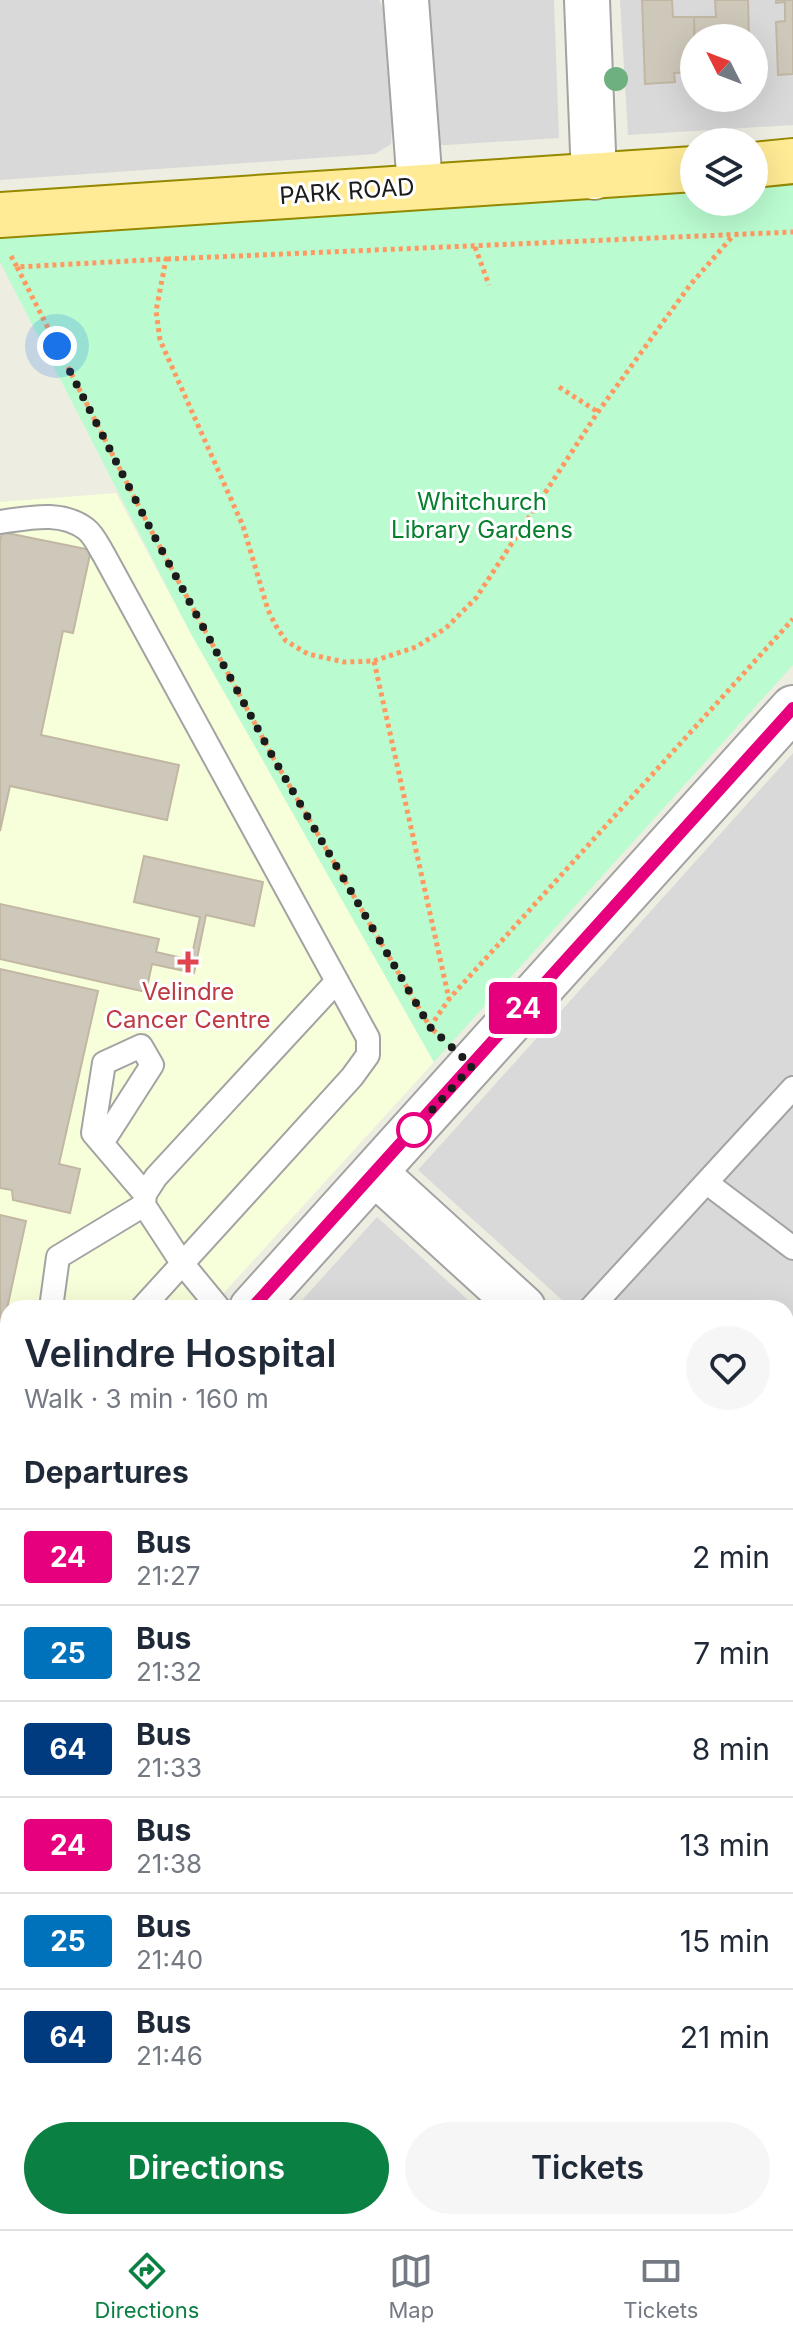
<!DOCTYPE html>
<html lang="en">
<head>
<meta charset="utf-8">
<style>
	:root { --surface:#fff; --page:#f6f6f7; --text:#1f2937; --muted:#747a83; --line:#e0e1e3; --accent:#0b8043 }
	body { margin:0; font-family:Inter,sans-serif; background:var(--page); color:var(--text); height:100vh; display:flex; flex-direction:column; font-size:30px; white-space:nowrap }
	* { box-sizing:border-box; margin:0 }
	p { font-size:26px; color:var(--muted) }
	.icon { flex:none; width:44px; height:44px; fill:none; stroke:currentColor; stroke-width:2; stroke-linecap:round; stroke-linejoin:round }
	.map { position:relative; flex:1; overflow:hidden }
	.drawer { position:absolute; left:0px; top:1300px; width:794px; height:930px; display:flex; flex-direction:column; background:var(--surface); border-radius:24px 24px 0 0; box-shadow:0 8px 32px #0002 }
	.drawer>* { flex:none }
	.badge { padding:0 16px; border-radius:6px; font-size:28px; line-height:52px }
	.needle { width:52px; rotate:312deg }
	.controls { position:absolute; left:680px; top:24px; display:grid; gap:16px }
	.controls a { display:grid; place-items:center; width:88px; height:88px; border-radius:50%; background:var(--surface); box-shadow:0 8px 32px #0002; font-size:40px }
	.you { position:absolute; width:40px; height:40px; margin:-20px; border:6px solid #fff; border-radius:50%; background:#1a73e8; box-shadow:0 0 0 12px #1a73e833 }
	.map>.badge { position:absolute; translate:-50% -50%; box-shadow:0 0 0 4px #fff }
	h2 { padding:0 24px; font-size:30px; line-height:72px }
	.round { display:grid; place-items:center; flex:none; width:84px; height:84px; border-radius:42px; background:var(--page) }
	.headline { display:flex; align-items:center; justify-content:space-between; height:136px; padding:0 24px }
	h1 { font-size:38px; font-weight:600; line-height:60px }
	.action { display:flex; gap:16px; margin-top:auto; padding:16px 24px }
	.action a { flex:1; height:92px; border-radius:48px; background:var(--accent); color:#fff; font-size:32px; font-weight:600; line-height:92px; text-align:center }
	.action a+a { background:var(--page); color:var(--text) }
	ul { padding:0; list-style:none }
	li { display:flex; align-items:center; gap:24px; height:96px; padding:0 24px; border-top:2px solid var(--line) }
	li div { flex:1 }
	li b { display:block; font-size:30px }
	li em { font-style:normal }
	li .badge { min-width:88px; font-weight:700; text-align:center }
	.tab-bar { display:flex; justify-content:space-around; align-items:center; height:112px; border-top:2px solid var(--line); background:var(--surface); font-size:22px; color:var(--muted) }
	.tab-bar a { display:grid; justify-items:center; gap:4px }
	.tab-bar .current { color:var(--accent) }
	.map>svg:first-child { display:block }
</style>
</head>
<body>
<div class="map">
<svg width="793" height="2229" viewBox="0 0 793 2229">
	<rect width="100%" height="100%" fill="#eeede1"/>
	<path fill="#dad9d9" fill-rule="evenodd" d="M0 0H379L383 8 392 126 391 144 375 154 0 180Z
		M421 0H554L559 138 431 146Z
		M620 0H793V125L628 135ZM694 38H754V98H694Z
		M793 753V1074L581 1308H571L418 1170Z
		M793 1099V1238L718 1182Z
		M706 1196 793 1261V1474L786 1469V1308H603Z
		M377 1217 477 1308H295Z
		M786 1548 793 1554V1766L786 1761Z
		M8 1652V2222H265L263 2229H0V1678Z
		M786 1783 793 1789V2022L786 2017Z
		M321 2222H732L727 2229H319Z"/>
	<path fill="#f6ffd9" d="M116 493 190 632 434 1062 210 1308H8V1539L0 1551V502Z"/>
	<path fill="#bafcd0" d="M793 180V665L434 1062 190 632 0 262V233L694 187V202H754V183Z"/>
	<path fill="#cec8ba" stroke="#c1b7a3" stroke-width="2" d="M642 0H672L673 17H694V72L674 73 675 82 645 84Z
		M715 0H748L749 38H695L694 17H716Z
		M776 0H793V74L778 75 776 22 785 21V2L776 3Z
		M2 532 91 550 73 633 63 631 41 735 179 765 167 820 10 786 0 831V542Z
		M144 856 263 882 254 926 206 915 194 973 152 964 146 992 0 959V904L159 939 156 952 191 960 200 917 134 902Z
		M0 969 98 991 59 1164 80 1169 70 1213 13 1200 12 1190 0 1188Z
		M0 1215 26 1221 0 1341Z"/>
	<g fill="none" stroke-linecap="round" stroke-linejoin="round">
		<g stroke="#a3a3a3" stroke-width="26">
			<path id="lane" d="M0 522C29 518 61 510 86 529 94 535 99 547 104 555L368 1038V1055L352 1077 142 1308
				M102 1143 152 1065 141 1046 104 1063 93 1133 145 1194
				M707 1183 793 1248
				M51 1308 58 1257 144 1205
				M219 1308 182 1263 144 1205 145 1194 156 1177 337 981
				M591 1308 793 1088
				M786 1773 793 1778"/>
		</g>
		<g stroke="#a3a3a3" stroke-width="48">
			<path id="street" d="M406 0 420 186
				M587 0 594 177
				M375 1173 523 1308
				M252 1308 793 708
				M786 1511 793 1516
				M0 1599 8 1584
				M786 2062 793 2067
				M786 2202 793 2192
				M291 2229V2228"/>
		</g>
		<g stroke="#948800" stroke-width="48">
			<path id="primary" d="M754 165 793 161
				M0 215 694 169"/>
		</g>
		<path stroke="#ff9961" stroke-width="5" stroke-dasharray="4 4" stroke-linecap="butt" d="M475 247 489 285
			M11 256 17 267 166 259 156 311 160 340 243 526 268 610 276 626 286 641 308 654 344 662 374 661 449 999
			M167 259 793 232
			M17 267 152 532 274 759 430 1027
			M559 387 598 412
			M374 661 416 647 446 628 476 598 598 412 690 285 732 237
			M442 1038 430 1027 449 999 793 619"/>
		<use href="#lane" stroke="#fff" stroke-width="22"/>
		<use href="#street" stroke="#fff" stroke-width="44"/>
		<use href="#primary" stroke="#ffeb95" stroke-width="44"/>
	</g>
	<circle fill="#6eb07f" cx="616" cy="79" r="12"/>
	<g fill="none" stroke-linecap="round" stroke-linejoin="round">
		<g stroke="#fff" stroke-width="18">
			<path id="line" d="M252 1308 793 708"/>
		</g>
		<use href="#line" stroke="#e6007e" stroke-width="12"/>
		<path stroke="#1c1c1c" stroke-width="8" stroke-dasharray="0 14.4" d="M57 346 152 532 274 759 430 1027 472 1066 414 1130"/>
	</g>
	<path fill="#e0444e" stroke="#fff" stroke-width="3" d="M184 950h8v8h8v8h-8v8h-8v-8h-8v-8h8z"/>
	<circle fill="#fff" stroke="#e6007e" stroke-width="4" cx="414" cy="1130" r="16"/>
	<g text-anchor="middle" dominant-baseline="central" stroke-width="6" stroke-linejoin="round" paint-order="stroke">
		<g font-size="24" fill="#1c1c1c" stroke="#fff">
			<text transform="translate(347 191) rotate(-4)">PARK ROAD</text>
		</g>
		<g font-size="24" fill="#067f2e" stroke="#fff">
			<text x="482" y="501">Whitchurch<tspan x="482" dy="28">Library Gardens</tspan></text>
		</g>
		<g font-size="24" fill="#be3a42" stroke="#fff">
			<text x="188" y="991">Velindre<tspan x="188" dy="28">Cancer Centre</tspan></text>
		</g>
	</g>
</svg>
<div class="controls">
<a><svg class="needle" viewBox="-14 -14 28 28"><path d="M0-13l5 13h-10z" fill="#e53935"/><path d="M0 13l5-13h-10z" fill="#747a83"/></svg></a>
<a><svg class="icon" aria-label="layers" viewBox="0 0 24 24"><path d="M12 4l9 5-9 5-9-5zM3 14l9 5 9-5"/></svg></a>
</div>
<div class="you" style="left:57px;top:346px"></div>
<b class="badge" style="left:523px;top:1008px;background:#e6007e;color:#fff">24</b>
<section class="drawer">
<div class="headline"><div><h1>Velindre Hospital</h1><p>Walk · 3 min · 160 m</p></div><a class="round"><svg class="icon" aria-label="heart" viewBox="0 0 24 24"><path d="M12 20l-8-8c-3-5 5-10 8-4 3-6 11-1 8 4z"/></svg></a></div>
<h2>Departures</h2>
<ul>
<li><span class="badge" style="background:#e6007e;color:#fff">24</span><div><b>Bus</b><p>21:27</p></div><em>2 min</em></li>
<li><span class="badge" style="background:#0072bc;color:#fff">25</span><div><b>Bus</b><p>21:32</p></div><em>7 min</em></li>
<li><span class="badge" style="background:#003b80;color:#fff">64</span><div><b>Bus</b><p>21:33</p></div><em>8 min</em></li>
<li><span class="badge" style="background:#e6007e;color:#fff">24</span><div><b>Bus</b><p>21:38</p></div><em>13 min</em></li>
<li><span class="badge" style="background:#0072bc;color:#fff">25</span><div><b>Bus</b><p>21:40</p></div><em>15 min</em></li>
<li><span class="badge" style="background:#003b80;color:#fff">64</span><div><b>Bus</b><p>21:46</p></div><em>21 min</em></li>
</ul>
<div class="action"><a>Directions</a><a>Tickets</a></div>
</section>
</div>
<nav class="tab-bar">
<a class="current"><svg class="icon" aria-label="directions" viewBox="0 0 24 24"><path d="M12 3l9 9-9 9-9-9zM9 14v-3h6M13 9l2 2-2 2"/></svg>Directions</a>
<a><svg class="icon" aria-label="map" viewBox="0 0 24 24"><path d="M3 6l6-2 6 2 6-2v14l-6 2-6-2-6 2zM9 4v14M15 6v14"/></svg>Map</a>
<a><svg class="icon" aria-label="tickets" viewBox="0 0 24 24"><path d="M3 7h18v10H3zM15 7v10"/></svg>Tickets</a>
</nav>
</body>
</html>
